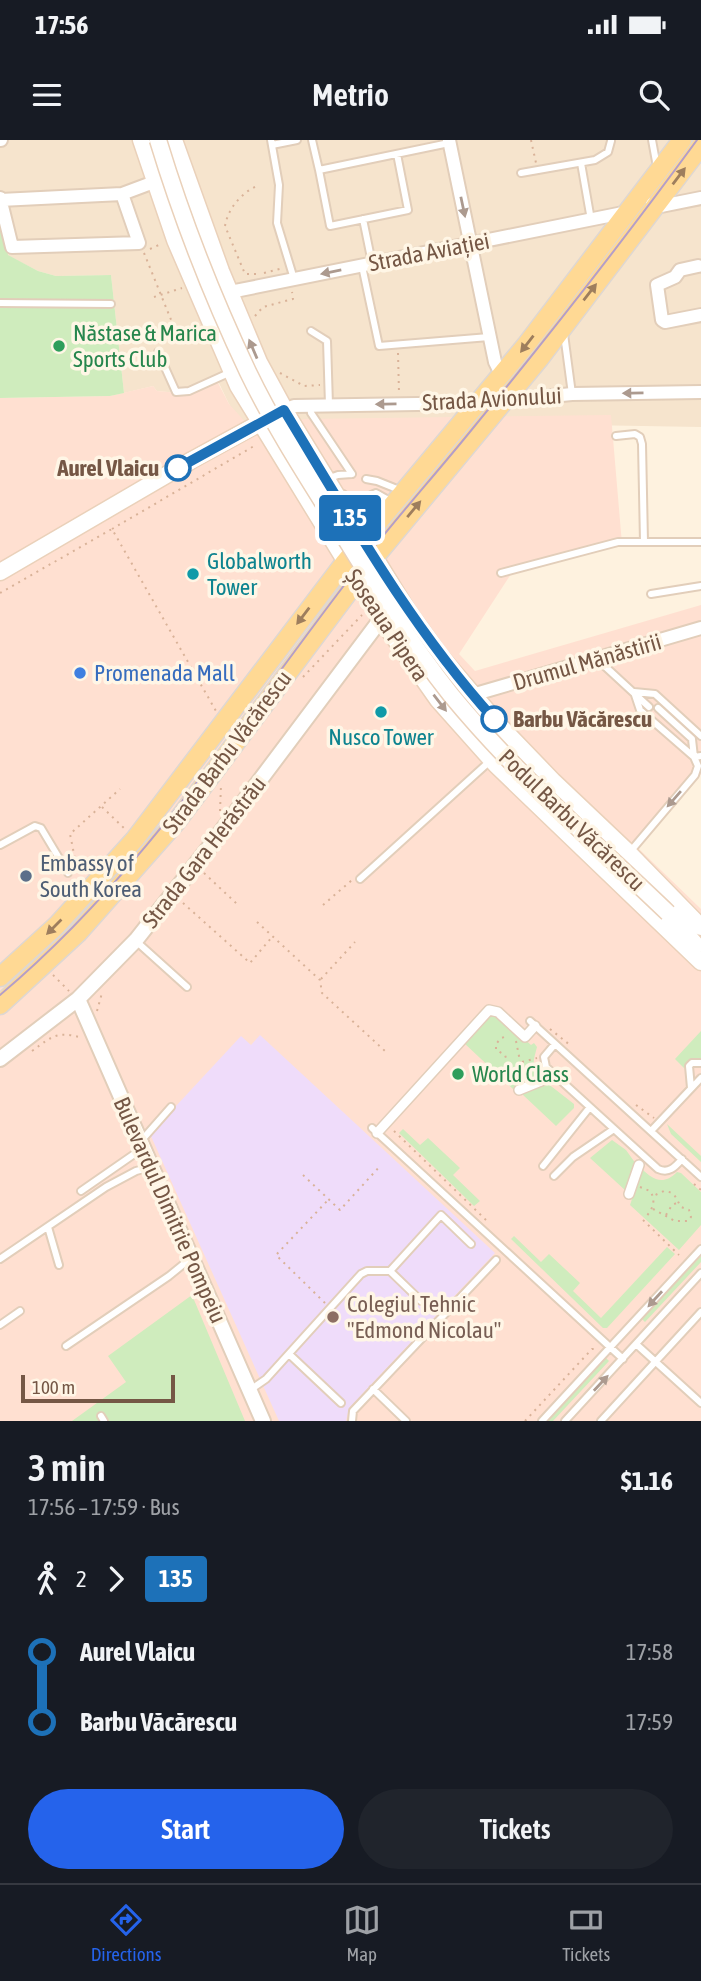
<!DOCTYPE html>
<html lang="en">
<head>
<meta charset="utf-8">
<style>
	:root { --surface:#171b24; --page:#20242c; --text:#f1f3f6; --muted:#9ea1a6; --line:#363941; --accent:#2563eb }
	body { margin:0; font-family:"Asap Condensed",sans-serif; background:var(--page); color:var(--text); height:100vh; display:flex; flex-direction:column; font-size:26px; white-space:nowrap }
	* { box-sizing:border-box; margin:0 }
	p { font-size:23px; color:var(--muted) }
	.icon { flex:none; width:38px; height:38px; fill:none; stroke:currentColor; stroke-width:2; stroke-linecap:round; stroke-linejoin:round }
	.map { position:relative; height:1281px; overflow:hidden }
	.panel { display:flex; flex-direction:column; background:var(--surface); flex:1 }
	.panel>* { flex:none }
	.badge { padding:0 14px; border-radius:5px; font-size:24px; line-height:46px }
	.scale { position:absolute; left:21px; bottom:18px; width:154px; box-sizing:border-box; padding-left:7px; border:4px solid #755745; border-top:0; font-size:19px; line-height:24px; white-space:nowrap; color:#755745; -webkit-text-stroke:5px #fff6e6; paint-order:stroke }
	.map>.badge { position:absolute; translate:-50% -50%; box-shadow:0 0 0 4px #fff }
	.legs { display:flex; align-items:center; gap:10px; height:77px; padding:0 28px; font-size:23px }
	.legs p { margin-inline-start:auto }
	.head { display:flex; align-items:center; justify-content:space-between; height:119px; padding:0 28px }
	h1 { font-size:38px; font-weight:600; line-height:52px }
	.action { display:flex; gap:14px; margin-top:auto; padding:14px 28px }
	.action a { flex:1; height:80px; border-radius:42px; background:var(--accent); color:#fff; font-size:28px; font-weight:600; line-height:80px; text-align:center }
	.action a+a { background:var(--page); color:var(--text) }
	ul { padding:0 28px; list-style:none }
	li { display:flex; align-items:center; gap:24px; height:70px; font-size:26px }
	li i { display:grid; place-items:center; width:10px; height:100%; margin:0 9px; background:currentColor }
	li i::after { content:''; width:18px; height:18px; margin:-9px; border:5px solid; border-radius:50%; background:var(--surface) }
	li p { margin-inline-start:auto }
	li:first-child i { background:linear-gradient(#0000 50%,currentColor 0) }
	li:last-child i { background:linear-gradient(currentColor 50%,#0000 0) }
	.status { display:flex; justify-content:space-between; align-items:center; height:49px; padding:0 35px; background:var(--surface); direction:ltr }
	.status svg { height:19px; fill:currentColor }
	header { display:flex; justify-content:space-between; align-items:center; height:91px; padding:0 28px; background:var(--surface); font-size:32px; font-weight:600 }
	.menu { display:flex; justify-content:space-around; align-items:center; height:98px; border-top:2px solid var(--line); background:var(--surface); font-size:19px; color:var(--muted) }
	.menu a { display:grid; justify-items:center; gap:4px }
	.menu .on { color:var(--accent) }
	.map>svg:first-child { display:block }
</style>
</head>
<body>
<div class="status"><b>17:56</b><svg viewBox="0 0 49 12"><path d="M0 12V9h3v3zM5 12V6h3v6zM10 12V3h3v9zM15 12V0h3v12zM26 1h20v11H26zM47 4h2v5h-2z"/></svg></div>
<header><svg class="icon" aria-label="menu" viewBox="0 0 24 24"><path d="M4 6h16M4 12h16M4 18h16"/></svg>Metrio<svg class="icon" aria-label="search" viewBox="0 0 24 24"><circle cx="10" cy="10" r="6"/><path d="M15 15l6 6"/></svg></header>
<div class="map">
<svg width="701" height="1281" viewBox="0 0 701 1281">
	<rect width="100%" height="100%" fill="#fef2df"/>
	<path fill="#f6e4cd" d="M0 0H701V287L584 285 366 469 229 264 218 241 190 254 157 251 153 246 124 253 111 135 56 136 38 131 7 115 0 80Z"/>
	<path fill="#ffe0d1" d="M217 241 229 264 268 307 303 279 611 275 622 404 513 431 459 514 475 531 701 465V634L638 708 701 769V1281H0V258L110 256 153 246 157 251 190 254Z"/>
	<path fill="#efdcfa" d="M260 895 495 1113 349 1268 346 1281H279L150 994 241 896 251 905Z"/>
	<path fill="#cfecbd" d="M0 80 8 115 38 131 56 136 111 135 124 253 110 256 0 258Z
		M489 873H496L531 905 534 903 537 907C534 919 530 927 540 937L513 949 463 902Z
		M701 891V921H691L684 928 675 919Z
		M547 943 574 964V968L556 986 522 954Z
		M667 984 701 1016V1022L671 994Z
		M403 989 420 1005 428 998 460 1028 453 1035 480 1061 474 1066 399 993Z
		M612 1000 626 1010 636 1024 626 1051 590 1018Z
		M642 1029C654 1041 664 1045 677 1032L681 1033 701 1052V1085L679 1110 630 1065Z
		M514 1096 541 1122 549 1114 580 1143 573 1151 601 1178 667 1107 675 1114 607 1188H603L511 1099Z
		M701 1116V1122L645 1182 642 1179Z
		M192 1155 245 1281H72L126 1242 108 1216Z
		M606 1218 609 1221 553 1281H548Z"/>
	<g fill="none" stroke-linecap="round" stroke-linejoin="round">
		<g stroke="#e2ceba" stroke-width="10">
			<path id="service" d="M271 0 279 45 277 83 294 139
				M312 0 319 30
				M652 0 657 27
				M272 5 297 0
				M397 14 408 70 330 86 319 30 449 3
				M581 23 591 80
				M521 33 595 20 608 12 611 1
				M363 79 372 123
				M362 126 379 206 489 197
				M0 163 111 164
				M311 191 327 201 329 265
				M564 194 572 254
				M158 212 176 252 189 251 231 232
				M310 266 311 273 352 334
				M616 296 635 294 640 297 642 304 644 402
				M327 339 338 335 352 334
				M366 339 377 341 402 351
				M343 354C359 367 360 359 376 353L394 363
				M501 433 618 402H701
				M651 454 701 446
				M597 519 649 567
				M634 552 655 554 701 596
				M658 568 692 599 694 617 701 616
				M0 705 35 686 41 688 68 733
				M629 713 695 635 698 626 694 617 640 570 634 552
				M360 739 490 621
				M137 802 187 847
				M530 881 701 1037
				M555 904 544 917 546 927 658 1029C669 1034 675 1027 682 1019
				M691 948 689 926 692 923H701
				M372 988 623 1219
				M651 991 701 938
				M141 1001 171 967
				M543 1026 590 967
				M554 1036 573 1017 614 989
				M81 1051 143 1008
				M48 1087 59 1125
				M0 1119 106 1047 136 1031 151 1027
				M390 1131 421 1161
				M0 1185 20 1171
				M636 1204 701 1263
				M66 1206 169 1136 191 1118
				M289 1214 341 1263
				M373 1249 406 1281
				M250 1250 266 1239 361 1134 367 1131H390L441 1075 471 1104
				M101 1276 104 1281
				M352 1281 353 1271 496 1120
				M542 1281 701 1109
				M565 1281 701 1133
				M601 1281 701 1172"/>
		</g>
		<g stroke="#e2ceba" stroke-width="12">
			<path id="pedestrian" d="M519 950 546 939
				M377 993 489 870 498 872 525 897 535 886
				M629 1054 639 1025"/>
		</g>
		<g stroke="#e2ceba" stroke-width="16">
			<path id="minor" d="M0 0H1
				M449 0 495 222 502 236
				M0 58 12 107 139 103 122 54
				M0 60 122 54 154 42
				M652 64 656 67 701 58
				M698 126 680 130 675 137 657 145 662 180 665 182 701 175
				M230 152 628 72
				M284 270 294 266 479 263 572 254 701 252
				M472 555 701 488"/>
		</g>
		<g stroke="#e2ceba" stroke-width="18">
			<path id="tertiary" d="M78 859 263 1281
				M0 919 78 859 136 800 218 696 381 479"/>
		</g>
		<g stroke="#ead1ba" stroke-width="19">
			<path id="secondary" d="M141 0 175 100 238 246 381 479 438 560 496 625 701 822
				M174 0 221 131 259 222 291 281 407 470 440 516 501 587 553 641 629 713 701 787
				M0 432 192 320 267 279
				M668 773 696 805"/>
		</g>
		<g stroke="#ded7d2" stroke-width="21">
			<path id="primary" d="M0 837 57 785 135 699 345 422 526 205 682 0
				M0 865 78 793 177 681 374 418 540 218 701 6"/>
		</g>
		<path stroke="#d9b298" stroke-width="2" stroke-dasharray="2 5" stroke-linecap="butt" d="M531 0 536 23
			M150 109 161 104
			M144 113 178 197 159 204
			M264 133 283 128
			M256 134H245L225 86C228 68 242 52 259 45
			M154 157 182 148
			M255 176 263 167 293 159 292 152
			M179 197 200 190
			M398 213 399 253
			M280 233 304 246 320 245
			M112 389 254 306 253 303
			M0 453 112 389 216 571
			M303 537 362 475
			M102 667 126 690
			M220 671 221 645
			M95 722 89 718 76 724 70 694 120 649
			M204 733 237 764
			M183 763 250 823 272 797
			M323 765 352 740
			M257 782 320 840 322 853 385 911
			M53 835 69 851
			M321 839 355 802
			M97 871 102 853
			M550 889 570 905
			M516 901 523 936
			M32 911C54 895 57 891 83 898
			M522 922 537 918
			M507 928 522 931
			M500 937 507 921 505 915 496 910V904L501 898 508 896
			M636 965 654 978
			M394 991 486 1080
			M303 1035 340 1070 381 1025
			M694 1044 701 1050
			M640 1047 650 1051C657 1061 652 1070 645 1078
			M653 1069 675 1081H688L691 1077 689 1070 681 1067C676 1059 676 1052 664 1051L653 1056
			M666 1075 672 1065 679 1062
			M643 1080 679 1115
			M325 1163 276 1115 328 1060
			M525 1281 592 1209H596"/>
		<use href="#service" stroke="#fff" stroke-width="6"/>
		<use href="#pedestrian" stroke="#fff" stroke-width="9"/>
		<use href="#minor" stroke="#fff" stroke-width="12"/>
		<use href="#tertiary" stroke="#fff" stroke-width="14"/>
		<use href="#secondary" stroke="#fff" stroke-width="16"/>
		<use href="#primary" stroke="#ffd994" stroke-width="18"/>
		<path stroke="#b49ec7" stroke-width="2" d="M0 855C141 737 241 579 352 435 389 386 430 341 469 293 547 198 624 100 697 0"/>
		<g stroke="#ead1ba" stroke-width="19" stroke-linecap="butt">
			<path id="secondary-bridge" d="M158 0C182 79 213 158 248 232 274 286 307 337 339 388 374 445 409 502 451 555 516 634 594 702 668 773"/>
		</g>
		<use href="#secondary-bridge" stroke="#fff" stroke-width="16"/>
	</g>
	<defs><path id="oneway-solid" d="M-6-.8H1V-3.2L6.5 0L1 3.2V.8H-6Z" transform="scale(1.75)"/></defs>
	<g fill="#9e7e5d">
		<use href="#oneway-solid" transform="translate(679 36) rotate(-53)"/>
		<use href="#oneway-solid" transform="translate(590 152) rotate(-52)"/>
		<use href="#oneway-solid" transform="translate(527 204) rotate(128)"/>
		<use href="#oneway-solid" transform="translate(414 369) rotate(-50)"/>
		<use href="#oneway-solid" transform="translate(303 476) rotate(127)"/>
		<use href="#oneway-solid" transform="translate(54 787) rotate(135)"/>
	</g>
	<g fill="#ac9a8f">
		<use href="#oneway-solid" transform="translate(463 67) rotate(78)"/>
		<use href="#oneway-solid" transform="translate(331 132) rotate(169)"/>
		<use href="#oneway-solid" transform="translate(253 209) rotate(-113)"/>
		<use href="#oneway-solid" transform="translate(633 253) rotate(179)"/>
		<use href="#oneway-solid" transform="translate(386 264) rotate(179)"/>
		<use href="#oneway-solid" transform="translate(440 563) rotate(52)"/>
		<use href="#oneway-solid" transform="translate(674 659) rotate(131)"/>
		<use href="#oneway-solid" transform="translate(655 1159) rotate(132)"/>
		<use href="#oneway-solid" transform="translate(601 1243) rotate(-47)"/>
	</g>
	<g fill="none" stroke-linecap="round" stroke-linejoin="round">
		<g stroke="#fff" stroke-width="16">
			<path id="line-1" d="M178 328 284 270C349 377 410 486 494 579"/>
		</g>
		<use href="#line-1" stroke="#1d71b8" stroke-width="10"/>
	</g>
	<g fill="#2e9e5b" stroke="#fff6e6" stroke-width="2.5">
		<circle cx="59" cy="206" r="7"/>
		<circle cx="458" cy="934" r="7"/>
	</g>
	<g fill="#fff" stroke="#1d71b8" stroke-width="3.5">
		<circle cx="178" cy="328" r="12"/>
		<circle cx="494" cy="579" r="12"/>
	</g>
	<g fill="#0f9aa8" stroke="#fff6e6" stroke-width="2.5">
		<circle cx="193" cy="434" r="7"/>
		<circle cx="381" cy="572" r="7"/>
	</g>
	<circle fill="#3f7fe0" stroke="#fff6e6" stroke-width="2.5" cx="80" cy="533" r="7"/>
	<circle fill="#5c6f8a" stroke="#fff6e6" stroke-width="2.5" cx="26" cy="736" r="7"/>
	<circle fill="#8d6e63" stroke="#fff6e6" stroke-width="2.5" cx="333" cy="1177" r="7"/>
	<g text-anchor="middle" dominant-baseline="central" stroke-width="7" stroke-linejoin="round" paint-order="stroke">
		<g font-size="23" fill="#755745" stroke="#fff6e6">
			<text transform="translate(429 112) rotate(-11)">Strada Aviației</text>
			<text transform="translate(492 259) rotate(-3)">Strada Avionului</text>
			<text transform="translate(387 485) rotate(56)">Șoseaua Pipera</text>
			<text transform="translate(587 522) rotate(-16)">Drumul Mănăstirii</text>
			<text transform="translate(227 612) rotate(-53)">Strada Barbu Văcărescu</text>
			<text transform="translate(572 680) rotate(44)">Podul Barbu Văcărescu</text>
			<text transform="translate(204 712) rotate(-52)">Strada Gara Herăstrău</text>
			<text transform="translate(170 1070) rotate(66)">Bulevardul Dimitrie Pompeiu</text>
		</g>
		<g font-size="23" fill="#27864d" stroke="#fff6e6" text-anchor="start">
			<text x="73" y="193">Năstase &amp; Marica<tspan x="73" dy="26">Sports Club</tspan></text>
			<text x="472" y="934">World Class</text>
		</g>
		<g font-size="23" font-weight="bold" fill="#755745" stroke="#fff6e6" text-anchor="end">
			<text x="159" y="328">Aurel Vlaicu</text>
			<text x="513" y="579" text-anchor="start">Barbu Văcărescu</text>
		</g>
		<g font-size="23" fill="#0d838f" stroke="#fff6e6" text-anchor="start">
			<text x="207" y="421">Globalworth<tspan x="207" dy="26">Tower</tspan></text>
			<text x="381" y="597" text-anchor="middle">Nusco Tower</text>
		</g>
		<g font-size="23" fill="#366cbe" stroke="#fff6e6" text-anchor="start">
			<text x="94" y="533">Promenada Mall</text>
		</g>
		<g font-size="23" fill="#4e5e75" stroke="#fff6e6" text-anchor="start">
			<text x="40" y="723">Embassy of<tspan x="40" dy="26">South Korea</tspan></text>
		</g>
		<g font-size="23" fill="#785e54" stroke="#fff6e6" text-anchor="start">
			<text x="347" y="1164">Colegiul Tehnic<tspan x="347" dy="26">"Edmond Nicolau"</tspan></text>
		</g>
	</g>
</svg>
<div class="scale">100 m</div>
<b class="badge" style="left:350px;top:378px;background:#1d71b8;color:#fff">135</b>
</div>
<section class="panel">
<div class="head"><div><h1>3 min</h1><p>17:56 – 17:59 · Bus</p></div><b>$1.16</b></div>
<div class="legs"><svg class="icon" aria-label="walk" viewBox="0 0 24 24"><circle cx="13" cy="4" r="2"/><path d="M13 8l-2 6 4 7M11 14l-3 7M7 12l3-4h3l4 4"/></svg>2<svg class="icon" aria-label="forward" viewBox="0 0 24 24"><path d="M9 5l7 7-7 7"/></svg><b class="badge" style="background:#1d71b8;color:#fff">135</b></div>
<ul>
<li><i style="color:#1d71b8"></i><b>Aurel Vlaicu</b><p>17:58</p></li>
<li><i style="color:#1d71b8"></i><b>Barbu Văcărescu</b><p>17:59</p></li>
</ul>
<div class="action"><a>Start</a><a>Tickets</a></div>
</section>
<nav class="menu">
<a class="on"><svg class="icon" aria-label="directions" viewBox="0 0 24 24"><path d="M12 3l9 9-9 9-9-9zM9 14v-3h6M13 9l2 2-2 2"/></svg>Directions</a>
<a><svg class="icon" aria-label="map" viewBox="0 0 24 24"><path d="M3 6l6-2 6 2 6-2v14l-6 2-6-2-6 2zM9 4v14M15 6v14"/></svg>Map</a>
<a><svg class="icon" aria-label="tickets" viewBox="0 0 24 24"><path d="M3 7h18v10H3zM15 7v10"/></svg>Tickets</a>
</nav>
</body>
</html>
